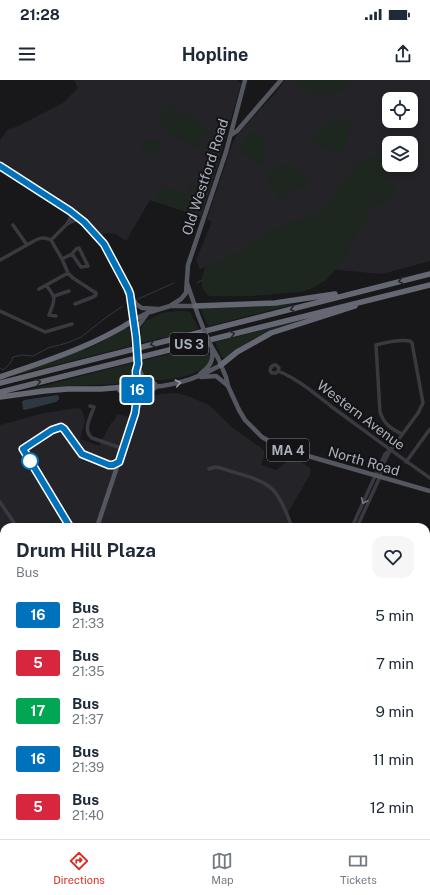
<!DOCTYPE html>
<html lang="en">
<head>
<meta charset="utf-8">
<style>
	:root { --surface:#fff; --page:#f6f6f7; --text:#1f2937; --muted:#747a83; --line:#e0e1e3; --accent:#d93025 }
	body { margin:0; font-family:"Public Sans",sans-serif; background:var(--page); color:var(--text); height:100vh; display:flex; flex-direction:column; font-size:15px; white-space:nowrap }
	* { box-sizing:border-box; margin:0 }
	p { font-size:13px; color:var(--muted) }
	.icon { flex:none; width:22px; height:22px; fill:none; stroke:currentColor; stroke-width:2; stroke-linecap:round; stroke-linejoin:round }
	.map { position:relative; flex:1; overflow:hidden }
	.details { position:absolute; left:0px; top:443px; width:430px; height:316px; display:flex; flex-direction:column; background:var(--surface); border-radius:12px 12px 0 0; box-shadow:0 2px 6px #0003 }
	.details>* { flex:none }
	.badge { padding:0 8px; border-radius:3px; font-size:14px; line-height:26px }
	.controls { position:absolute; left:382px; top:12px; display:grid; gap:8px }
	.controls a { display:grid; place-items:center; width:36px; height:36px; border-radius:8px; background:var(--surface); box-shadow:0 2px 6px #0003; font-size:20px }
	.map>.badge { position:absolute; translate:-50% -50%; box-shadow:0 0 0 2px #fff }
	.round { display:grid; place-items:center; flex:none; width:42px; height:42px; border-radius:12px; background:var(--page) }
	.head { display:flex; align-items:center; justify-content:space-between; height:68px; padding:0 16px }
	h1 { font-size:19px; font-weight:700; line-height:30px }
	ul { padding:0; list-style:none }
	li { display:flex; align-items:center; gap:12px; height:48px; padding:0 16px }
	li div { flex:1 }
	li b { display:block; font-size:15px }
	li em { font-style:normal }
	li .badge { min-width:44px; font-weight:700; text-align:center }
	.status { display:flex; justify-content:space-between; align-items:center; height:28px; padding:0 20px; background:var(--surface); direction:ltr }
	.status svg { height:11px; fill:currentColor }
	header { display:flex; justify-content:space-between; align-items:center; height:52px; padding:0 16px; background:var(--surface); font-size:18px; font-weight:700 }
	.tabs { display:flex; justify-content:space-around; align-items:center; height:56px; border-top:1px solid var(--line); background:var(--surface); font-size:11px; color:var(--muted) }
	.tabs a { display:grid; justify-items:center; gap:2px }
	.tabs .active { color:var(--accent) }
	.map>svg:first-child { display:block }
</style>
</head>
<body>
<div class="status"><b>21:28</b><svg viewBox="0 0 49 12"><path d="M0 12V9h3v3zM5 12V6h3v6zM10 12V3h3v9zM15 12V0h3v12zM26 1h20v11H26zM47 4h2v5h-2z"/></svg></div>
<header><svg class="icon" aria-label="menu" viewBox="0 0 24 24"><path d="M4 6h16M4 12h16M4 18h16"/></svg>Hopline<svg class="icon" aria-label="share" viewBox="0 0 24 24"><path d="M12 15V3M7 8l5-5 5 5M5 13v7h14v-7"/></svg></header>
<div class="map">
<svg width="430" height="759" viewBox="0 0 430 759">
	<rect width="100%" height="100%" fill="#18181b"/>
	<path fill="#242428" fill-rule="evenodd" d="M74 0H237L241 4 217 87 201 137 150 120 126 161 116 154 108 153 102 155 84 135 0 82V60L8 49 16 47 63 23 78 8Z
		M285 0H430V181L382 194 228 180 200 189 196 180 212 142 207 139 233 62 238 54 276 12ZM389 19H411V41H389ZM389 63H411V85H389Z
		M175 313 185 315 209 325 233 348 260 367 264 371V375L261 385 276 390 288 381 301 382 310 388V395L288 432 293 447H4V746L0 743V345L44 333 78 328 82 330 85 341 80 359 99 366 111 343 114 341 117 334 129 337 149 317 161 314Z"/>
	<path fill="#1e271f" d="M300 0H349L352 2C332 20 318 18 297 3Z
		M170 25 209 49 197 70 157 45Z
		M341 40 352 43 342 75 313 64C319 47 324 44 341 40Z
		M251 51C268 59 270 70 261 86L239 72Z
		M151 59 162 63 153 77 140 70 146 61Z
		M371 76 380 78 385 87 388 97 393 104 397 113 384 123 372 129 359 151 342 183 326 200 311 209 301 212 251 216H210C199 210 201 198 205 188 217 182 229 177 241 170 255 162 268 152 283 145 297 139 314 138 325 127 345 108 341 88 371 76Z
		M286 84C296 88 303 93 310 102L279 120 265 94 274 89Z
		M204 98 209 99 203 115 186 109 187 106Z
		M160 105 200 118 195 134 155 121Z
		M292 224V225L208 246 200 228 265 226Z
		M177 231H184L190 232 199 249 141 263V248L143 242 162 233Z
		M314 237 263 254 238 268 225 279 222 277 215 262Z
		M126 248 130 250 131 266 11 296 94 266Z
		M206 265C208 270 212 277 209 283 204 294 158 305 148 298 142 294 143 287 142 281Z
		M132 283 134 303 71 306 29 311 28 310Z"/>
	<path fill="#2d3840" d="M57 315 59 316V319L56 322 25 330 23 329 22 322 24 320Z"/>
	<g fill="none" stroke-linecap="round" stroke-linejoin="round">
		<path stroke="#2d3840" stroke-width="1" d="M197 203 202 200
			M138 219 174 203
			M0 288 3 290C8 286 11 283 13 277L22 275 33 276 48 268 67 263 81 257 108 236 123 226
			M191 759 192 755"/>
		<path stroke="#393a40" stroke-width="3.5" d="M67 144 73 133
			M51 160 62 179 72 174 81 187 88 186 79 168 76 169 72 174
			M27 165C37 160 40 155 51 160L67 144 80 138
			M0 180 27 165 13 145
			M68 193 73 198 96 213V215L93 217 75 224
			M46 205C57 219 55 219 49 235L56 236
			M39 209 68 193 62 179
			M54 216 69 211
			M0 231 45 252 72 244
			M278 291 279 288 276 285H274L271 287 270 291 272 293H276L278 291C298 299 315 314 332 327 365 351 397 375 430 398
			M90 326 94 327C91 336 82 351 92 358L124 369
			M406 382 430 349
			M209 389 215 387 221 388C237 394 263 398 274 411 283 421 287 435 292 447
			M0 422 17 447
			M352 447 385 374 393 367 418 333 423 323 412 263 410 261C399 259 387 262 376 265L380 332C384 344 391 349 402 354
			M357 447 380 397 381 388 390 371
			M0 460 4 458
			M426 519 430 518
			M426 571 430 576
			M426 602 430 601
			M69 755 72 759
			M221 755 222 759
			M260 755 262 759
			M302 755 304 759
			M340 755 342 759
			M384 755 385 759"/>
		<path stroke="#555760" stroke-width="4.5" d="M231 55 237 51 281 0
			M0 86 70 131 84 141 104 164 136 224 142 228 158 229
			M187 203 198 235 204 250
			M130 216 137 262
			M170 226 181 219 186 213 188 185 226 72 245 0
			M134 240 147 233 170 226H195
			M137 256 138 246 147 234
			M211 266 218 278 226 297 228 306 239 330 245 340 262 357 276 365 301 374 430 411
			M139 286C141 296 144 301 155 304
			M200 294C209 287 214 282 212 270
			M201 297 216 296 227 305
			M137 306C146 306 154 307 162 306 184 303 202 296 221 285
			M138 327 145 314 158 306
			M97 447 135 333 137 317V291L138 284
			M12 759 13 755"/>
		<path stroke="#656872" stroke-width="5.5" d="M195 226 275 223 335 214
			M221 285 237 272 271 253 355 226
			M0 297C46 281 92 267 134 240
			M0 303 430 194
			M120 310C134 310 135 321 135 333
			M0 312 430 205
			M0 317 44 311 68 309H101L137 306"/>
		<path stroke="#555760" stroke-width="4.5" d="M204 250 211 266
			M137 262 138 284"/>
	</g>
	<defs><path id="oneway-chevron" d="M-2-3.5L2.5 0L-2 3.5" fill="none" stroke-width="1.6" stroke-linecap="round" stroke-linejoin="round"/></defs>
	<g stroke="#28282d">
		<use href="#oneway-chevron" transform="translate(401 201) rotate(167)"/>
		<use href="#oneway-chevron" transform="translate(293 229) rotate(165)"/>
		<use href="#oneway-chevron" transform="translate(232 254) rotate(-14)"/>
		<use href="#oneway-chevron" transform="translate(153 264) rotate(166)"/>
		<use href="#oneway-chevron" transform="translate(38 302) rotate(-14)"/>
	</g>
	<use stroke="#999daa" href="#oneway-chevron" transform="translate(178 303) rotate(-13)"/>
	<use stroke="#777a84" href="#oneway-chevron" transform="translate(364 421) rotate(114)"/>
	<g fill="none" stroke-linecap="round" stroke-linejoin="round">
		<g stroke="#fff" stroke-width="9">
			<path id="line" d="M0 86 70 131 84 142 104 164 128 209 130 214 136 257 138 284 136 291 137 317 135 333 119 382 113 385H109L82 374 64 349 61 347 52 350 23 369 70 447"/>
		</g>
		<use href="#line" stroke="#0072bc" stroke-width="6"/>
	</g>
	<circle fill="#fff" stroke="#0072bc" stroke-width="2" cx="30" cy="381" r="8"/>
	<g text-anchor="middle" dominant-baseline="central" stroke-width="4" stroke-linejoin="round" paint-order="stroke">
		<g fill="#131316" stroke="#7d808a" stroke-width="1">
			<rect x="170" y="253" width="38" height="22" rx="3"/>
			<rect x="267" y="359" width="42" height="22" rx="3"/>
		</g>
		<g font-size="13" font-weight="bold" fill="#aaafbc">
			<text x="189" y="264">US 3</text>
			<text x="288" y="370">MA 4</text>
		</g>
		<g font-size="14" fill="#aaafbc" stroke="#131316">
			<text transform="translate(205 97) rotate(-72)">Old Westford Road</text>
			<text transform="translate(361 335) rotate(37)">Western Avenue</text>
			<text transform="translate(364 381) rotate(16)">North Road</text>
		</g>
	</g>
</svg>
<div class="controls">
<a><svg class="icon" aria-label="locate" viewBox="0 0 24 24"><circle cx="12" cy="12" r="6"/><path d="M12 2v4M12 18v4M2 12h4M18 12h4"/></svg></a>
<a><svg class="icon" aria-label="layers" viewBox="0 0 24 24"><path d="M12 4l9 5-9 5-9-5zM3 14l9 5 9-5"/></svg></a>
</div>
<b class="badge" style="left:137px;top:310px;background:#0072bc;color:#fff">16</b>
<section class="details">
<div class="head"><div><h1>Drum Hill Plaza</h1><p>Bus</p></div><a class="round"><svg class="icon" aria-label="heart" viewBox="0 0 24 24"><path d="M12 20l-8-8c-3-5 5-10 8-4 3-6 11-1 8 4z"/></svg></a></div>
<ul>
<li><span class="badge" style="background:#0072bc;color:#fff">16</span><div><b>Bus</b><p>21:33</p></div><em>5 min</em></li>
<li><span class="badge" style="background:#d7263d;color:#fff">5</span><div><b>Bus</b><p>21:35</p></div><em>7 min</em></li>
<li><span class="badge" style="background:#00a651;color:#fff">17</span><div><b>Bus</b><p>21:37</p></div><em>9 min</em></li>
<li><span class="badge" style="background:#0072bc;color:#fff">16</span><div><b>Bus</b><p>21:39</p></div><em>11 min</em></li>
<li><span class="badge" style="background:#d7263d;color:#fff">5</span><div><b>Bus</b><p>21:40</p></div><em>12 min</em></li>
</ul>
</section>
</div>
<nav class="tabs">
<a class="active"><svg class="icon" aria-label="directions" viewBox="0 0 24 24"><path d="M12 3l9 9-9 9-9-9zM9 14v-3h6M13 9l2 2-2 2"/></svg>Directions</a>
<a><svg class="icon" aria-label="map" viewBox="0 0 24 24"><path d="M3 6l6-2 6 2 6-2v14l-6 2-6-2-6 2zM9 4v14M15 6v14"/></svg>Map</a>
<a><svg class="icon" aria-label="tickets" viewBox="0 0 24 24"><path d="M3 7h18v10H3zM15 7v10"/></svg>Tickets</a>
</nav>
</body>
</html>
